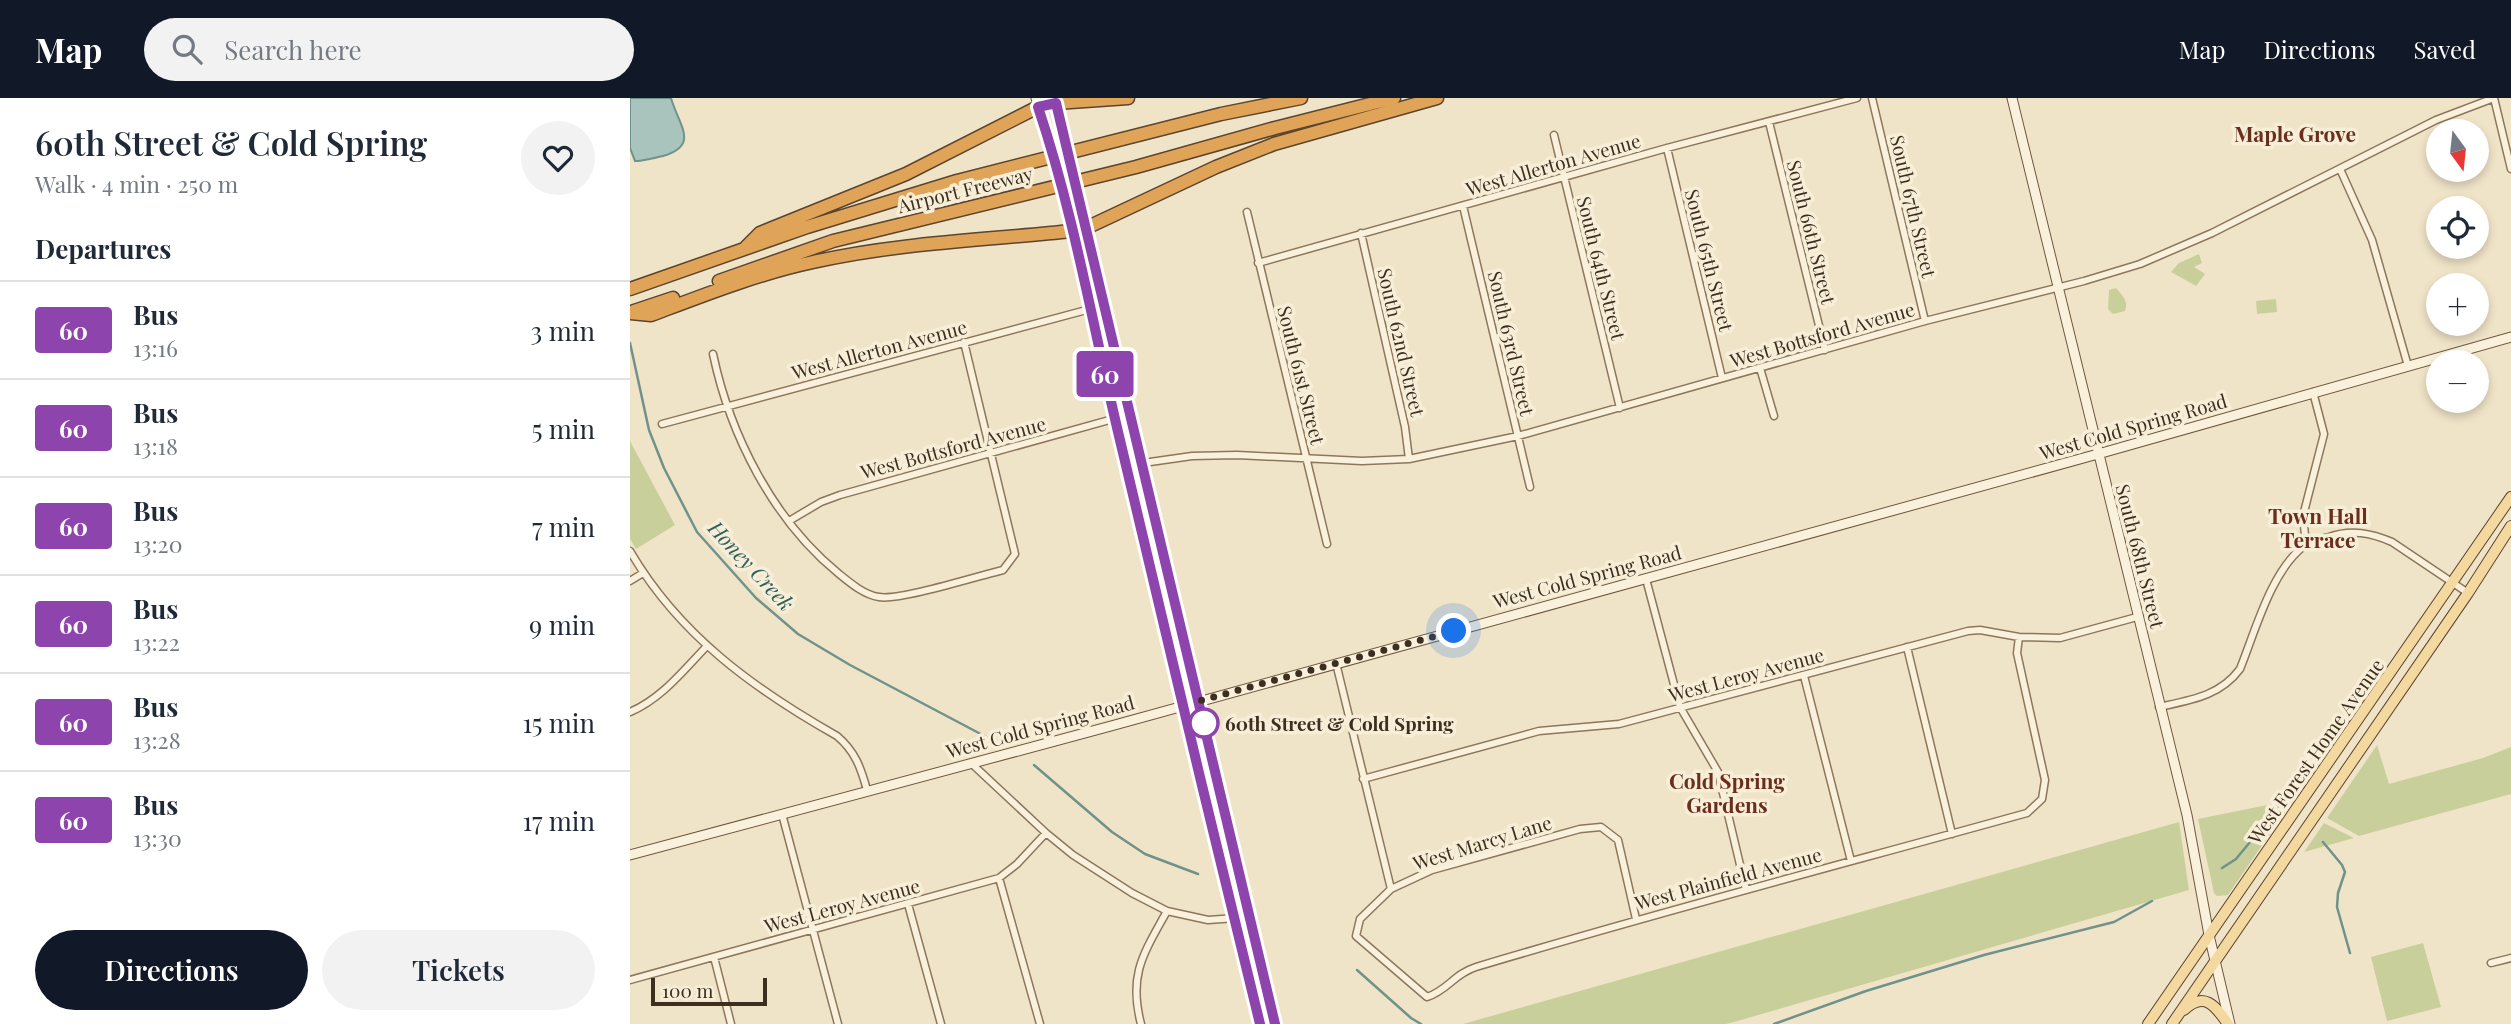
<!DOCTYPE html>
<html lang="en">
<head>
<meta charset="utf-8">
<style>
	:root { --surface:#fff; --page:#f2f2f3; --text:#1f2937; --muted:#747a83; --line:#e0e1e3; --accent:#111827 }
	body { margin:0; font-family:"Playfair Display",serif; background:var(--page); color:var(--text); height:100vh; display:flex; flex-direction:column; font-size:26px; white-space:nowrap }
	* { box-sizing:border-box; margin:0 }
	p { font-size:23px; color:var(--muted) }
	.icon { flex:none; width:38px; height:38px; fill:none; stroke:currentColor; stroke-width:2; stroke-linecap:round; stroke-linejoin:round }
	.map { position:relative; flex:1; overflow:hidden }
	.drawer { display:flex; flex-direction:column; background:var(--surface); width:630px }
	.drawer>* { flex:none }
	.badge { padding:0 14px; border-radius:5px; font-size:24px; line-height:46px }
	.needle { width:46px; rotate:165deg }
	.fabs { position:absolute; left:1796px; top:21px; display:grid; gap:14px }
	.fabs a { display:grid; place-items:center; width:63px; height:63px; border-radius:50%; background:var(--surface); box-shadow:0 4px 10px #0003; font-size:35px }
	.scale { position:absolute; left:21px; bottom:18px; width:116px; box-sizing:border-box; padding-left:7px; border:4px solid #3d2e20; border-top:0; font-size:19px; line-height:24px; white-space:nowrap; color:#3d2e20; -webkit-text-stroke:5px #f7eed8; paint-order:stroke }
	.you { position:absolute; width:35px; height:35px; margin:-18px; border:5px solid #fff; border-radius:50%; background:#1a73e8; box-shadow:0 0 0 10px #1a73e833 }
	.map>.badge { position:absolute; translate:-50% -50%; box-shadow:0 0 0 4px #fff }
	h2 { padding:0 35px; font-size:26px; line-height:63px }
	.round { display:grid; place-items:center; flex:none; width:74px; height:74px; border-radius:37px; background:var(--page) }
	.overview { display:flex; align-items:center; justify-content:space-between; height:119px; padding:0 35px }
	h1 { font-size:33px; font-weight:600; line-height:52px }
	.action { display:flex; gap:14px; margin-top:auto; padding:14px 35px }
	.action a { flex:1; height:80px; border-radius:42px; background:var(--accent); color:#fff; font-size:28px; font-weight:600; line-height:80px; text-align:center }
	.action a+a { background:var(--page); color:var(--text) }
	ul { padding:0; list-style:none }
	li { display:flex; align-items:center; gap:21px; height:98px; padding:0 35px; border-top:2px solid var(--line) }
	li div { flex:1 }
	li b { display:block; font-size:26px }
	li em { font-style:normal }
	li .badge { min-width:77px; font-weight:700; text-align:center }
	header { display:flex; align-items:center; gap:42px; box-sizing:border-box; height:98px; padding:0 35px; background:var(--accent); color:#fff }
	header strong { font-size:33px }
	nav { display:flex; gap:38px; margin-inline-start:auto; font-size:24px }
	.search { width:490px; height:63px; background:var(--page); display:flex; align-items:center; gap:18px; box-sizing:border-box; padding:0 24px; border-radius:38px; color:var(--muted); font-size:26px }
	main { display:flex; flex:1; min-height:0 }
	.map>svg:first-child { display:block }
</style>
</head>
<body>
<header>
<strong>Map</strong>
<div class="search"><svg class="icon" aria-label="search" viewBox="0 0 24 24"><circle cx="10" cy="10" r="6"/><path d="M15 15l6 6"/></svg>Search here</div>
<nav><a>Map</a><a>Directions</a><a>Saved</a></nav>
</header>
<main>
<section class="drawer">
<div class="overview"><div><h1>60th Street &amp; Cold Spring</h1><p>Walk · 4 min · 250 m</p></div><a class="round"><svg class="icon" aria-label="heart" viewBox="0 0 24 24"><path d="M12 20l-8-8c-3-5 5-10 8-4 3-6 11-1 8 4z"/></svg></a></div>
<h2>Departures</h2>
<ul>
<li><span class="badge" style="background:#8e44ad;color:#fff">60</span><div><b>Bus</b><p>13:16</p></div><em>3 min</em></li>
<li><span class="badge" style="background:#8e44ad;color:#fff">60</span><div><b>Bus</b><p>13:18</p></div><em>5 min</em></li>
<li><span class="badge" style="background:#8e44ad;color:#fff">60</span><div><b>Bus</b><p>13:20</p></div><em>7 min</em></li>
<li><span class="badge" style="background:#8e44ad;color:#fff">60</span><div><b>Bus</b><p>13:22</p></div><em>9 min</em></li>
<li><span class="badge" style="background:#8e44ad;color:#fff">60</span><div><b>Bus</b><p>13:28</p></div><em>15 min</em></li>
<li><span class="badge" style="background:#8e44ad;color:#fff">60</span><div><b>Bus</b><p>13:30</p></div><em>17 min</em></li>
</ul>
<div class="action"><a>Directions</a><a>Tickets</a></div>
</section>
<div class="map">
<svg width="1881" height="926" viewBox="0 0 1881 926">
	<rect width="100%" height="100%" fill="#f0e4c8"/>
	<path fill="#c9cf9b" d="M1569 156 1572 165 1564 169 1575 176 1566 188 1541 174 1549 165Z
		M1486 190C1492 197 1499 203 1495 213L1483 216 1478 211 1479 192Z
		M1646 201 1647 214 1627 216 1626 203Z
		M0 343 45 427 6 451 0 441Z
		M1747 647 1759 686 1853 660 1881 649V696L1729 738 1697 720Z
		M1652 704 1659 708 1598 797 1587 798 1584 795 1568 721Z
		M1549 724 1559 792 1104 924 1096 926H833Z
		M1694 725 1724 740 1674 754Z
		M1793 845 1811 909 1757 923 1741 859Z"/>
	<path fill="#a9c4bc" stroke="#6f938a" stroke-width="2" d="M0 0H41C49 28 70 47 33 58 23 60 14 63 5 63L0 50Z"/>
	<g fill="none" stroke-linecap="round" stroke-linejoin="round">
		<path stroke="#6f938a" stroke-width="2.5" d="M0 245 19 332 34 370 67 434 126 500 168 536 220 567 364 643
			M404 667 482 734 515 756 568 776
			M1693 744 1712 767 1715 774 1708 795 1707 809 1720 855
			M1592 770 1606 761 1625 738
			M727 872 781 920 791 926
			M1144 926 1236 893 1354 857 1484 824 1522 803"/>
		<g stroke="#8d765c" stroke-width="9">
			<path id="street" d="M1242 0 1295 223
				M1864 0 1881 71
				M1139 24 1195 252
				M924 37 990 310
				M1037 50 1092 280
				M1710 71 1742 142 1778 268
				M833 108 900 389
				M617 114 697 446
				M731 135 775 329 779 361
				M628 165 1037 50 1227 0
				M83 256C100 337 143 422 208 475 219 484 234 497 249 499 269 503 348 478 373 472L385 456 334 244
				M1130 270 1144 318
				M32 326 475 207
				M496 371 513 365 562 358 607 357 732 363 779 361 888 338 1295 223 1454 183 1510 166 1582 135 1806 22 1864 0
				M159 423 191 404 210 397 501 316
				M1676 447 1673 418 1694 336 1683 294
				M0 453C49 537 124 591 207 638 225 653 231 670 237 692
				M1016 481 1050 609 1088 674 1116 792
				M0 483 13 475
				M1277 549 1322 736
				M706 565 761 791
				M1174 578 1221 763
				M1529 609C1561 602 1590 598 1610 571 1625 534 1641 473 1674 448 1681 443 1691 441 1699 439 1721 431 1741 435 1762 444L1838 495
				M0 614C31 601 53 573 76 549
				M341 665 416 735 443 757 502 795 537 813 578 822 620 819
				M733 681 909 633 989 626 1338 533 1350 532 1389 539 1430 540 1507 519
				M152 716 208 926
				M369 780 410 926
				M278 806 311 926
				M1006 821 988 742 971 729 950 731 802 772 761 791 730 821 726 838 797 899C818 892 824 876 846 869 1029 814 1213 766 1397 715L1412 701 1415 682 1387 555 1389 539
				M84 859 101 926
				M1861 865 1881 860
				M0 882 369 780 387 766 416 735
				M511 926C498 876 514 855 537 813"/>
		</g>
		<g stroke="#6f573f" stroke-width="11">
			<path id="secondary" d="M406 0 418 39
				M1382 0 1557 717 1579 837 1600 926
				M426 2 433 36
				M449 105 645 926
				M435 108 630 926
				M0 757 481 628 1468 356 1881 239"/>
		</g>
		<g stroke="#5b4430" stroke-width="12">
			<path id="primary" d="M1554 912C1575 892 1586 909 1598 926
				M1518 926 1881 399
				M1542 926 1838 495 1881 428"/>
		</g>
		<g stroke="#5b4430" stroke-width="15">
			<path id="highway" d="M116 149 130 135 276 76 408 9 426 5 498 0
				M89 183 203 143 506 69 645 30 764 0
				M0 191 177 129 327 83 591 16 671 0
				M4 213 43 200
				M0 215 21 217C74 197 127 176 183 164 267 145 356 142 442 133L456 130 586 69 644 46 807 0"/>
		</g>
		<use href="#street" stroke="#faf1dc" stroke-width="6"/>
		<use href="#secondary" stroke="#faf1dc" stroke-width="9"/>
		<use href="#primary" stroke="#f3d9a0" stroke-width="10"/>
		<use href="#highway" stroke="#e0a458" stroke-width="12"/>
		<g stroke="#6f573f" stroke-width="11" stroke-linecap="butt">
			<path id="secondary-bridge" d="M433 36 449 105
				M418 39 435 108"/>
		</g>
		<use href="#secondary-bridge" stroke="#faf1dc" stroke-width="9"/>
	</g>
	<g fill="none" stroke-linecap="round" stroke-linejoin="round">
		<g stroke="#fff" stroke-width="16">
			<path id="line" d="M630 926C582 730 535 535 489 338 463 229 444 116 408 9L426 5 645 926"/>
		</g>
		<use href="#line" stroke="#8e44ad" stroke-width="10"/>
		<path stroke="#3d2e20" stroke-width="7" stroke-dasharray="0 12.6" d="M574 625 569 603 824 533"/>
	</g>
	<circle fill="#fff" stroke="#8e44ad" stroke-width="3.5" cx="574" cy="625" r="14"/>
	<g text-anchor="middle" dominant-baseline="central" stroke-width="7" stroke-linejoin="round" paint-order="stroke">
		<g font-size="19" fill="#3d2e20" stroke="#f7eed8">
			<text transform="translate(923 66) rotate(-16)">West Allerton Avenue</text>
			<text transform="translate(335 91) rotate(-14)">Airport Freeway</text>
			<text transform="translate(1284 108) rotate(77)">South 67th Street</text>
			<text transform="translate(1182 134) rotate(76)">South 66th Street</text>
			<text transform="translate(1080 162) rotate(76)">South 65th Street</text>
			<text transform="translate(972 170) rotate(76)">South 64th Street</text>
			<text transform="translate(1192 236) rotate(-16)">West Bottsford Avenue</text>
			<text transform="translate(772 244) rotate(77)">South 62nd Street</text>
			<text transform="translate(882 245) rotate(77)">South 63rd Street</text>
			<text transform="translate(249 251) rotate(-15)">West Allerton Avenue</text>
			<text transform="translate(672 277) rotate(76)">South 61st Street</text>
			<text transform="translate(1503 328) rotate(-16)">West Cold Spring Road</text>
			<text transform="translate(323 349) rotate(-15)">West Bottsford Avenue</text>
			<text transform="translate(1511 458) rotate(76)">South 68th Street</text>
			<text transform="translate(957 478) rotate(-15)">West Cold Spring Road</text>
			<text transform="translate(1116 576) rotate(-15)">West Leroy Avenue</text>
			<text transform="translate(410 628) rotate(-15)">West Cold Spring Road</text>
			<text transform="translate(1685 653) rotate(-55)">West Forest Home Avenue</text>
			<text transform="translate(852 744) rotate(-17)">West Marcy Lane</text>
			<text transform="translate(1098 780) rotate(-15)">West Plainfield Avenue</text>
			<text transform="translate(212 807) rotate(-15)">West Leroy Avenue</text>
		</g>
		<g font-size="19" font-weight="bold" fill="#3d2e20" stroke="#f7eed8" text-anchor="start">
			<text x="595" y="625">60th Street &amp; Cold Spring</text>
		</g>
		<g font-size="21" font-weight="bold" fill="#6b2e1e" stroke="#f7eed8">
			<text x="1665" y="35">Maple Grove</text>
			<text x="1688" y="417">Town Hall<tspan x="1688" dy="24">Terrace</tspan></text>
			<text x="1097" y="682">Cold Spring<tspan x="1097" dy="24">Gardens</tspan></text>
		</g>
		<g font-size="21" font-style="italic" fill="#2f5d5a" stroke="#f7eed8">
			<text transform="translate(122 467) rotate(47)">Honey Creek</text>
		</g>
	</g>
</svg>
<div class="fabs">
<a><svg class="needle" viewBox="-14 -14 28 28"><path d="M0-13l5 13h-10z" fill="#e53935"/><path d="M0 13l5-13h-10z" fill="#747a83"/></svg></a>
<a><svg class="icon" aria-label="locate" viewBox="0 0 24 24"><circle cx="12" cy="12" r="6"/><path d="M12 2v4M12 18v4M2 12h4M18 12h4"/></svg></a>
<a>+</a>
<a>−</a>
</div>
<div class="scale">100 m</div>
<div class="you" style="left:824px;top:533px"></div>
<b class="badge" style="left:475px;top:276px;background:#8e44ad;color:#fff">60</b>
</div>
</main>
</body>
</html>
